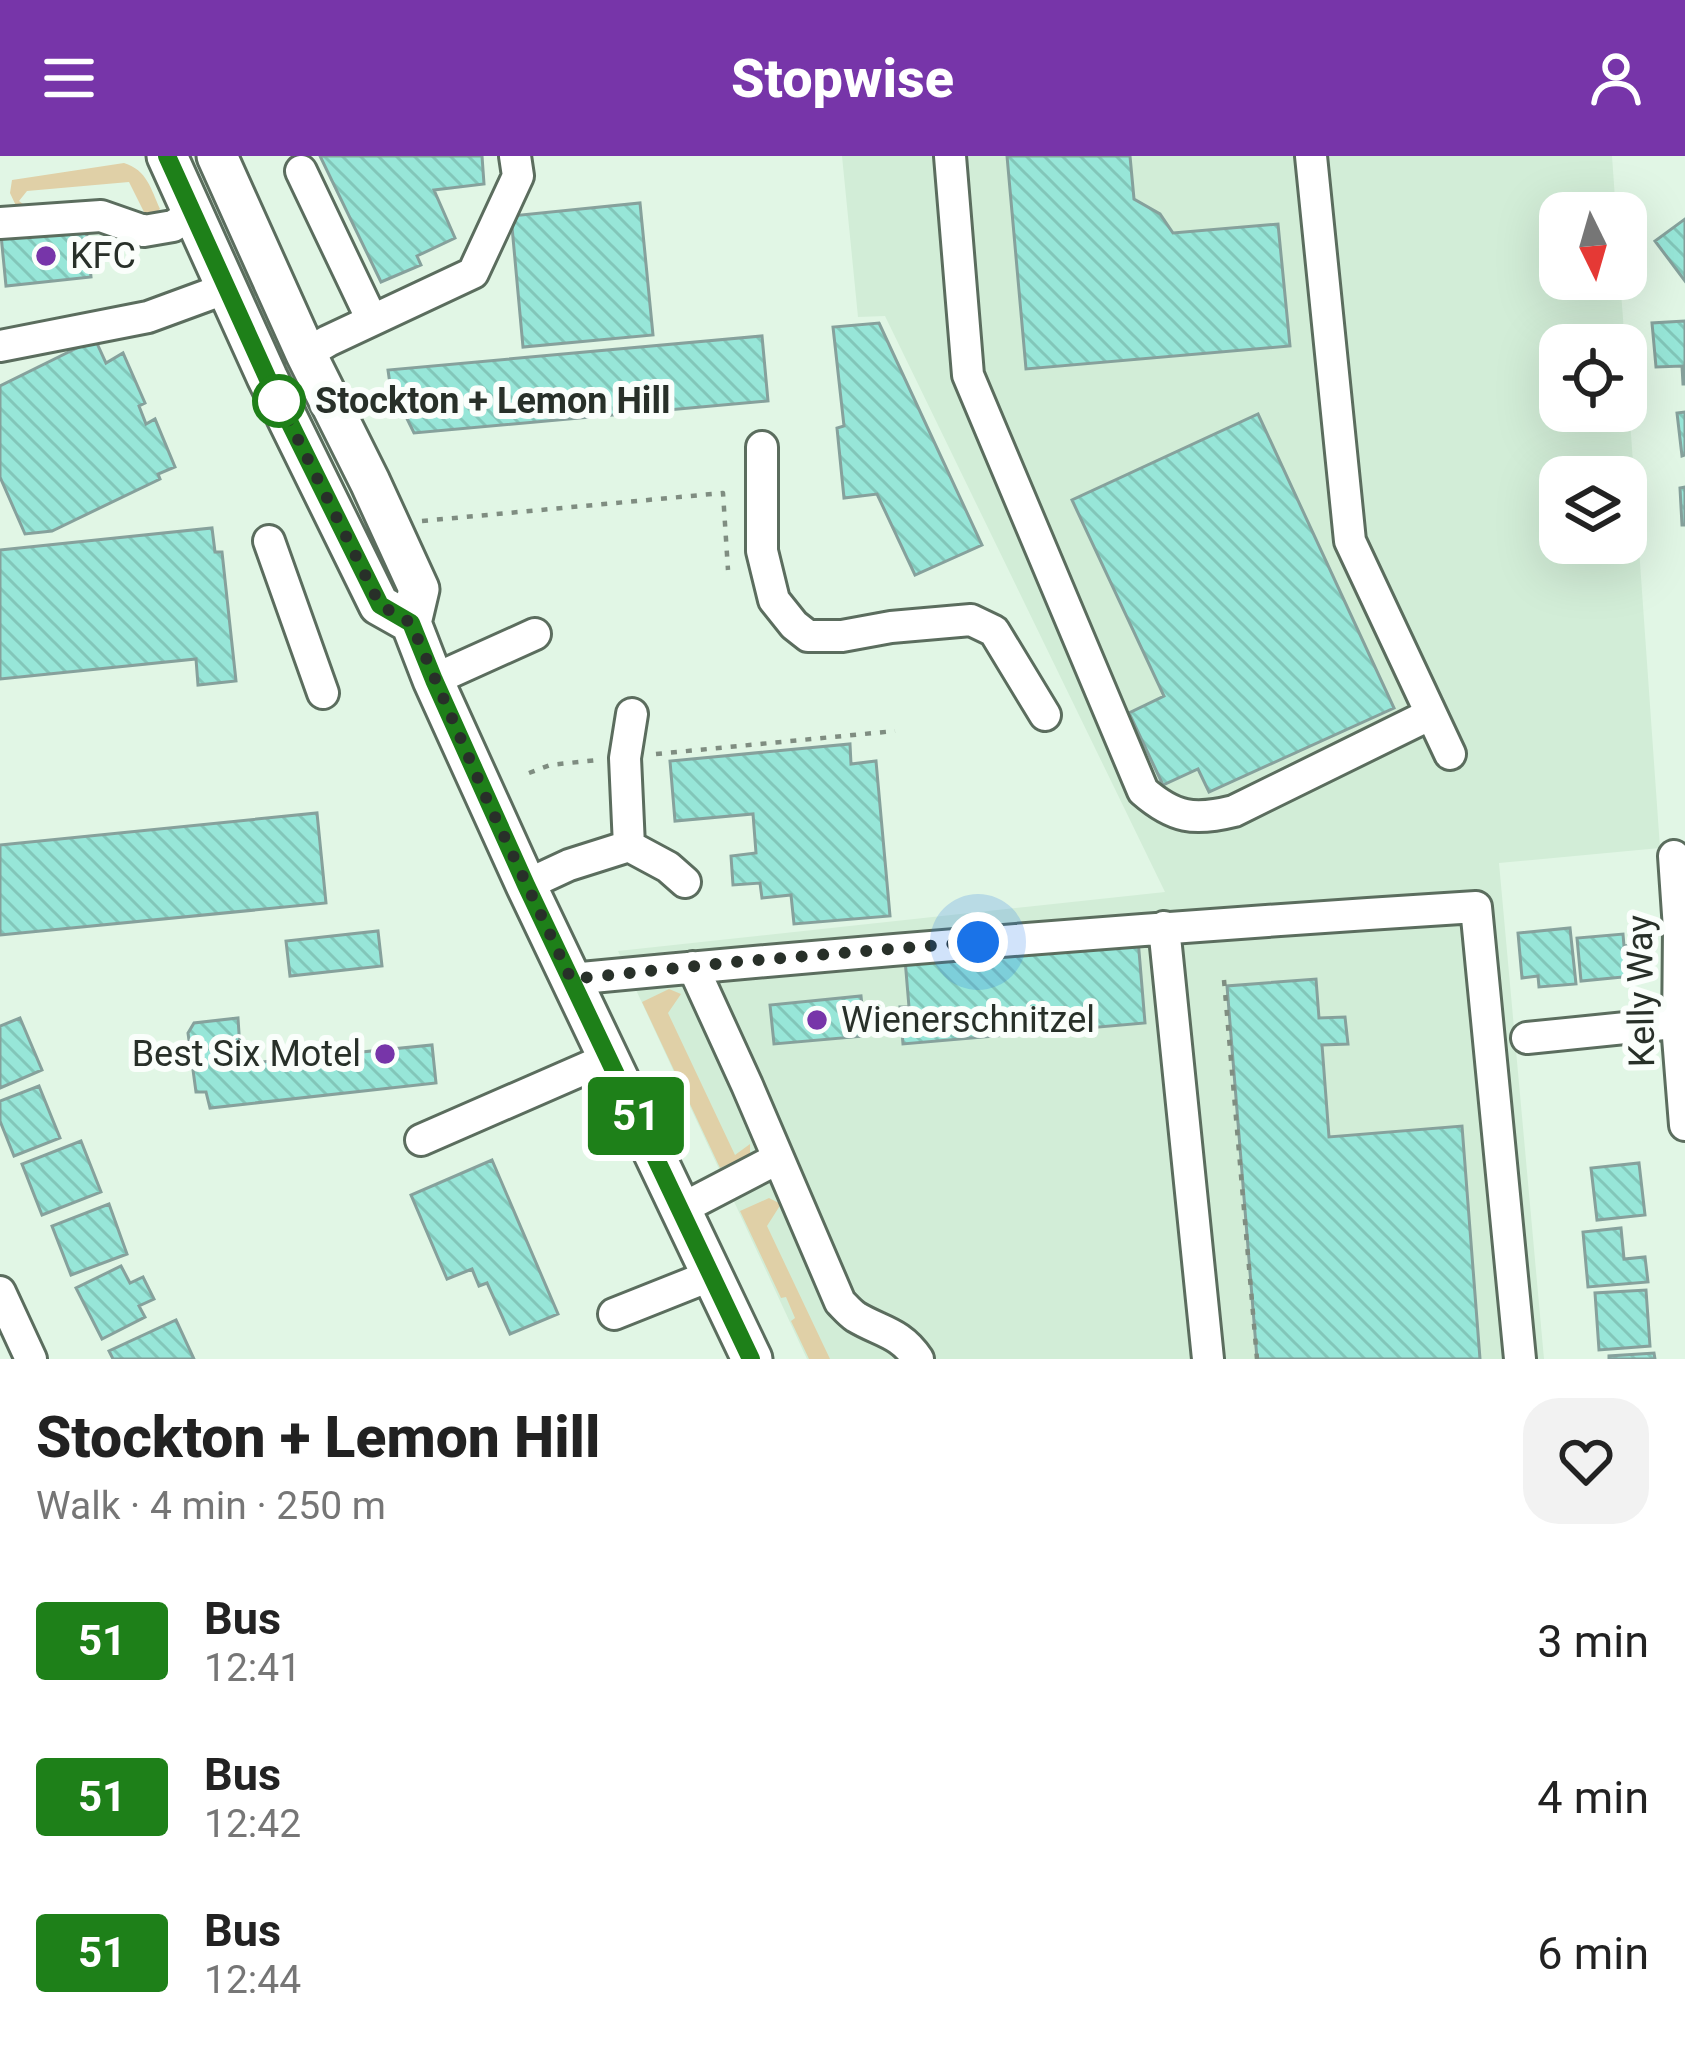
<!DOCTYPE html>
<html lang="en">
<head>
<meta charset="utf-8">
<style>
	:root { --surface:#fff; --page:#f2f2f2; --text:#222; --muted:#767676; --accent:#7735a9 }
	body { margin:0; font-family:Roboto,sans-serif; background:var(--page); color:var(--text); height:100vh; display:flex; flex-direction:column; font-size:45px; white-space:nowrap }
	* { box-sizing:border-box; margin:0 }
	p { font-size:39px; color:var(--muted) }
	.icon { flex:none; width:66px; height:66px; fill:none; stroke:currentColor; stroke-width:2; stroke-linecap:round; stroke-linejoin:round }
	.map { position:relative; height:1203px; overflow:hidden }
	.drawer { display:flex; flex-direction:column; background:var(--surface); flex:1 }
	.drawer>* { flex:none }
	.badge { padding:0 24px; border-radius:9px; font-size:42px; line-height:78px }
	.needle { width:78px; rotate:175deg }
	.buttons { position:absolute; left:1539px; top:36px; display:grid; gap:24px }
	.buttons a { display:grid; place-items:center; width:108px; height:108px; border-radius:24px; background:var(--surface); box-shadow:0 12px 48px #0002; font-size:60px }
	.you { position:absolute; width:60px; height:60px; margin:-30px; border:9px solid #fff; border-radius:50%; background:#1a73e8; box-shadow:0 0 0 18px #1a73e833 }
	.map>.badge { position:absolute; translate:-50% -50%; box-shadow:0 0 0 6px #fff }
	.round { display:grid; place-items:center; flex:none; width:126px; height:126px; border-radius:36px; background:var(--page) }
	.overview { display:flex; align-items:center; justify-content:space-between; height:204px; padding:0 36px }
	h1 { font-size:57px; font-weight:800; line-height:90px }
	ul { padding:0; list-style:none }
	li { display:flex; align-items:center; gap:36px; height:156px; padding:0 36px }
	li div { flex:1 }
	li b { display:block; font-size:45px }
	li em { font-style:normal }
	li .badge { min-width:132px; font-weight:700; text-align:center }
	header { display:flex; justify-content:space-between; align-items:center; height:156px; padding:0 36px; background:var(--accent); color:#fff; font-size:54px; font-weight:800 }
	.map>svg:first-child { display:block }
</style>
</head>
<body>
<header><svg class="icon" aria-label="menu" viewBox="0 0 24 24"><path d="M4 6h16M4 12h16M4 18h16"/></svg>Stopwise<svg class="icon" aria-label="person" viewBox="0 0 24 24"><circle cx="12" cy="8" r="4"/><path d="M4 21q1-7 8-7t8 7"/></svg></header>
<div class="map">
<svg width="1685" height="1203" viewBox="0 0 1685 1203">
	<defs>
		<pattern id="building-back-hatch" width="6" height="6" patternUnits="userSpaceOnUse" patternTransform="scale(3)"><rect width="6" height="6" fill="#97e6d8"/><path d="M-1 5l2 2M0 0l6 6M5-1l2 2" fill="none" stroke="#82c6b9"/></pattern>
	</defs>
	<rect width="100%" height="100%" fill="#e1f6e5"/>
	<path fill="#d2edd7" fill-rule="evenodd" d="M842 0H1612L1616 57H1560V123H1620L1625 189H1560V255H1626V207L1660 692 1499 707 1544 1203H807L618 795 1165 736 885 160 858 161ZM1560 321H1626V387H1560Z"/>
	<path fill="#e0d0a7" d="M124 7C147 14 151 33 160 53L148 64 129 26 27 35 19 45 27 51 17 52 10 37 12 24Z
		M669 833 681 838 668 857 735 999 750 988V999L720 1012 642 846Z
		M769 1042 781 1048 767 1070 830 1203H809L791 1165 795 1162 786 1141 781 1142 740 1055Z"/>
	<path fill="url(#building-back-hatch)" stroke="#86a19c" stroke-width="3" d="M320 0H482L484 28 434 34 455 82 417 100 421 109 381 126Z
		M1007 0H1130L1134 43 1160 58 1173 77 1278 68 1290 190 1026 213Z
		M640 47 653 179 523 191 511 60Z
		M1685 63V125L1655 85Z
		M86 71 91 121 6 130 1 79Z
		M1685 165V228H1683L1682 210 1656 211 1652 167Z
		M879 167 982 389 915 419 877 338 844 342 837 272 844 270 833 171Z
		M762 180 768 245 414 277 390 228 388 214Z
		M95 183 106 207 123 197 145 247 139 250 146 268 155 263 175 311 158 318 160 323 52 375 25 378 0 321V230Z
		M1685 256V299L1682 300 1677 257Z
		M1258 258 1394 552 1209 636 1198 613 1163 629 1129 557 1164 540 1072 344Z
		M1685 331V369H1682L1680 332Z
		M212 372 215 396H222L236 525 198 529 196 503 0 523V394Z
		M850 588 851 608 876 605 890 760 794 768 791 739 762 742 760 727 733 729 731 700 756 697 753 658 675 665 670 605Z
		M317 657 326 747 0 779V689Z
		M1570 772 1576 828 1539 831 1538 820 1522 822 1518 777Z
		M378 775 382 810 290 820 286 785Z
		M1623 778 1624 790 1642 788 1644 819 1581 825 1577 782Z
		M1138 783 1145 867 903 888 900 851H909L905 803Z
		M1316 823 1319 862 1345 861 1348 888 1322 889 1329 981 1462 970 1480 1203H1257L1227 830Z
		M861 840 865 880 774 888 770 849Z
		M20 862 42 914 0 932V870Z
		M238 862 241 908 432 889 436 927 210 952 206 936H196L188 877 194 867Z
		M39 930 60 982 14 1000 0 965V945Z
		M81 985 101 1036 42 1059 22 1008Z
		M492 1004 558 1158 510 1178 487 1127 479 1130 472 1113 447 1123 411 1039Z
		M1639 1007 1645 1059 1597 1064 1591 1012Z
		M109 1048 127 1098 71 1119 52 1070Z
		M1621 1072 1624 1103 1645 1101 1648 1126 1588 1131 1583 1076Z
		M121 1110 130 1127 143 1121 154 1143 139 1150 145 1161 102 1183 76 1132Z
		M1646 1134 1650 1190 1599 1194 1595 1137Z
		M176 1164 194 1203H113L109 1195Z
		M1654 1197 1655 1203H1609V1200Z"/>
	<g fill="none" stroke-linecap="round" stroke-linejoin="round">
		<g stroke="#5b6d5e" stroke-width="36">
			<path id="minor" d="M950 0 968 219 1143 635C1174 662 1194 665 1234 655L1431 558
				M1311 0 1350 385 1450 598
				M301 15 372 164
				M0 67 101 60 144 75 173 70 193 57
				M0 190 148 161 227 132
				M306 198 328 185 473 117 518 20 515 0
				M762 291V395L774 444 794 469 808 480H842L891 471 971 464 994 475 1045 559
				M269 385 323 537
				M433 524 535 478
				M629 690 668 711 685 726
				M1674 700 1679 773 1678 881 1685 969
				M526 729 569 709 629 690 625 602 632 558
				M1164 771 1208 1203
				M693 811 747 929 840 1146C845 1151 850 1157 856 1161 881 1176 900 1176 918 1203
				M571 823C873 794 1174 770 1476 751L1520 1203
				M1527 882 1685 866
				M421 984 609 902
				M681 1053 777 1003
				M0 1136 31 1203
				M614 1158 712 1119"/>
		</g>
		<g stroke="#5b6d5e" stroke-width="45">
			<path id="major" d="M167 0 267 221 379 449 411 467
				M217 0 306 198 370 326 419 433 411 467 433 524 526 729 752 1203"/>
		</g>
		<path stroke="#7f8d81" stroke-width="4.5" stroke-dasharray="6 9" stroke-linecap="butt" d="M422 365 723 337 728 414
			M656 598 895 575
			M529 617 550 609 597 604
			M1224 824 1257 1203"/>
		<use href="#minor" stroke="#fff" stroke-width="30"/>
		<use href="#major" stroke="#fff" stroke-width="39"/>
	</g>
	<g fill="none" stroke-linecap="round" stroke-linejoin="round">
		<g stroke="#fff" stroke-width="27">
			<path id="line" d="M167 0 267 221 380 449 411 467 434 524 526 729 751 1203"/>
		</g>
		<use href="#line" stroke="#1e8019" stroke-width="18"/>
		<path stroke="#283029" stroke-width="12" stroke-dasharray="0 21.6" d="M279 245 380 449 411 467 488 646 571 823 745 805 978 786"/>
	</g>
	<g fill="#7735a9" stroke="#fafefb" stroke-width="4.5">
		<circle cx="46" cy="100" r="12"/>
		<circle cx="817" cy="864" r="12"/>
		<circle cx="385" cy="898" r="12"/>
	</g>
	<circle fill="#fff" stroke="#1e8019" stroke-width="6" cx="279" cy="245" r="24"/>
	<g text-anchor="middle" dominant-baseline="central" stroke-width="12" stroke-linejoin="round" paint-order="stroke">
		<g font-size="36" fill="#283029" stroke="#fafefb" text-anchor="start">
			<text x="70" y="100">KFC</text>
			<text x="841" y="864">Wienerschnitzel</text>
			<text x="361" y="898" text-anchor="end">Best Six Motel</text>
		</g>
		<g font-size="36" font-weight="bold" fill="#283029" stroke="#fafefb" text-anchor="start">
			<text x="315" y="245">Stockton + Lemon Hill</text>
		</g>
		<g font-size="36" fill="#283029" stroke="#fafefb">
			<text transform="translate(1641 835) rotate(-91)">Kelly Way</text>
		</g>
	</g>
</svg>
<div class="buttons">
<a><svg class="needle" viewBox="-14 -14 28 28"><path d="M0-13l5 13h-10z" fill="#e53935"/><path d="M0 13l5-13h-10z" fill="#767676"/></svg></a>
<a><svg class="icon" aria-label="locate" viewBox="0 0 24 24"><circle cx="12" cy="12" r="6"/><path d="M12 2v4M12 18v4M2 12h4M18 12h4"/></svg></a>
<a><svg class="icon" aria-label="layers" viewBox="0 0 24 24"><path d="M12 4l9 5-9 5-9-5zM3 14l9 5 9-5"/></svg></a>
</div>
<div class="you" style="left:978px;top:786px"></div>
<b class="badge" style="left:636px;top:960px;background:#1e8019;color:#fff">51</b>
</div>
<section class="drawer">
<div class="overview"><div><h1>Stockton + Lemon Hill</h1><p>Walk · 4 min · 250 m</p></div><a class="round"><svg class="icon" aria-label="heart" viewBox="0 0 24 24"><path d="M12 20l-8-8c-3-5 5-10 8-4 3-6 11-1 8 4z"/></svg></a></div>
<ul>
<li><span class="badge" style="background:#1e8019;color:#fff">51</span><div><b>Bus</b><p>12:41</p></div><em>3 min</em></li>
<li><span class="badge" style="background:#1e8019;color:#fff">51</span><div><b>Bus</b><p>12:42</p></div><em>4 min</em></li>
<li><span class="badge" style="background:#1e8019;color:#fff">51</span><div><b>Bus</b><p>12:44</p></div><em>6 min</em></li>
</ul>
</section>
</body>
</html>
